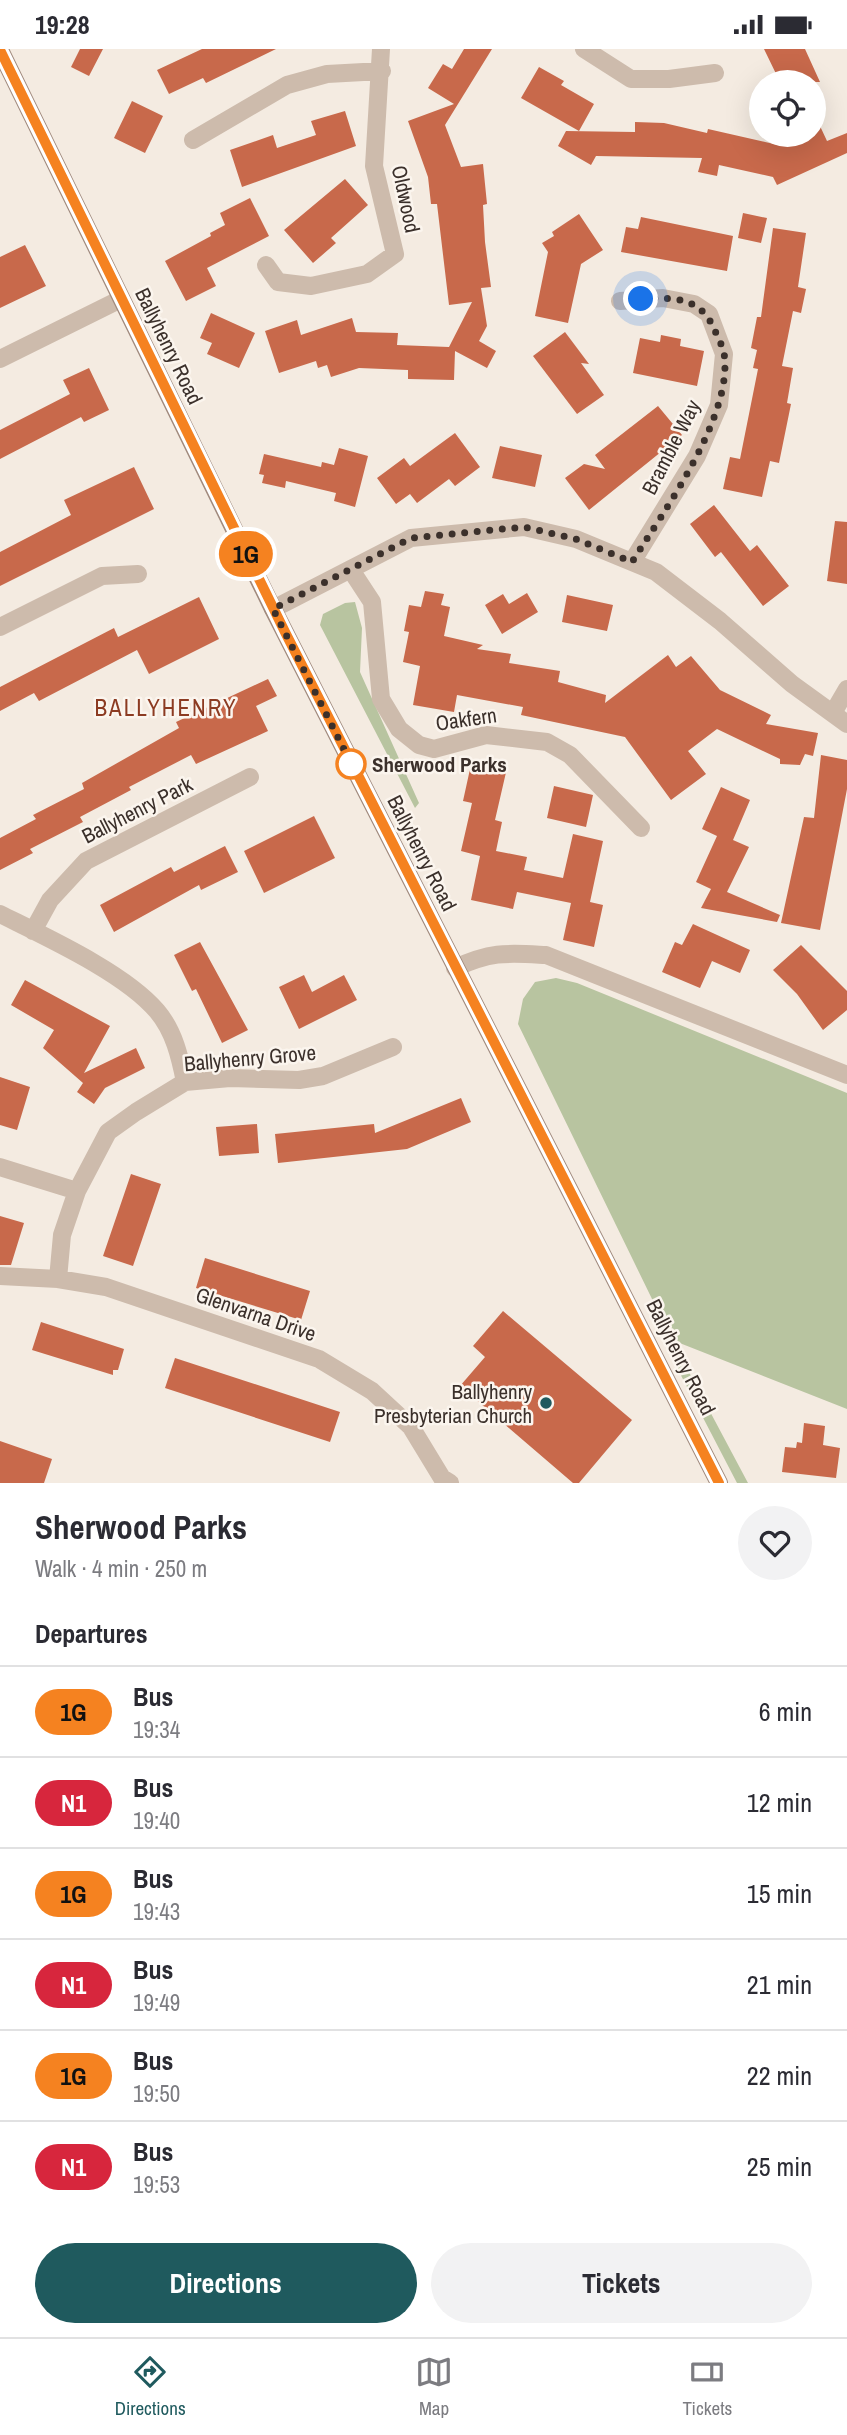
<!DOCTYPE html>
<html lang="en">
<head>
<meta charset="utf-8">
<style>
	:root { --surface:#fff; --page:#f2f2f3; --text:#2b2b33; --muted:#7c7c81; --line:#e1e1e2; --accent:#1f5a5e }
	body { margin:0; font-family:"Archivo Narrow",sans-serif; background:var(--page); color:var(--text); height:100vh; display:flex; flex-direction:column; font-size:26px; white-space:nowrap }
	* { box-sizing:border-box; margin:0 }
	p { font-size:23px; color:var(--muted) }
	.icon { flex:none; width:38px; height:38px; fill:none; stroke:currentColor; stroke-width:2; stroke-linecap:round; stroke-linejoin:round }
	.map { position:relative; height:1434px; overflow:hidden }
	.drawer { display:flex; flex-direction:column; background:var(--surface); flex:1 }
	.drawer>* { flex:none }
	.badge { padding:0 14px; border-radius:23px; font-size:24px; line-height:46px }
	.controls { position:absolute; left:749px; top:21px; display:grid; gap:14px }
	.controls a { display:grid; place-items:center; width:77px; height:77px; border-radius:50%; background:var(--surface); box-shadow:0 7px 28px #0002; font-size:35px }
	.you { position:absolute; width:35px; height:35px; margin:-18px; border:5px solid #fff; border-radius:50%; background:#1a73e8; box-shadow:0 0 0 10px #1a73e833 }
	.map>.badge { position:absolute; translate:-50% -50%; box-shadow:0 0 0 4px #fff }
	h2 { padding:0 35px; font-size:26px; line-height:63px }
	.round { display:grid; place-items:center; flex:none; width:74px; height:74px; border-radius:37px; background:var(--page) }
	.headline { display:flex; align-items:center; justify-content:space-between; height:119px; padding:0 35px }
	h1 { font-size:33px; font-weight:700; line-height:52px }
	.primary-button { display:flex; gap:14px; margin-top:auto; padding:14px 35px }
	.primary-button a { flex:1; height:80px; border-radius:42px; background:var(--accent); color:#fff; font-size:28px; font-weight:700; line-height:80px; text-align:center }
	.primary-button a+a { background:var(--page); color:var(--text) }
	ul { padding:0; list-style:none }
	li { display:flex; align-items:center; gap:21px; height:91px; padding:0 35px; border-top:2px solid var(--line) }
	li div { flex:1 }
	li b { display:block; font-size:26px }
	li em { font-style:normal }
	li .badge { min-width:77px; font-weight:700; text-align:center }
	.status { display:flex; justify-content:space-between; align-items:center; height:49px; padding:0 35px; background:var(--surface); direction:ltr }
	.status svg { height:19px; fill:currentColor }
	.dock { display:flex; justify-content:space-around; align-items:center; height:98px; border-top:2px solid var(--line); background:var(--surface); font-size:19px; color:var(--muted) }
	.dock a { display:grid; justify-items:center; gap:4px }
	.dock .on { color:var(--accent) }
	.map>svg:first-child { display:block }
</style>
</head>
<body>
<div class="status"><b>19:28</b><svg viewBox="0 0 49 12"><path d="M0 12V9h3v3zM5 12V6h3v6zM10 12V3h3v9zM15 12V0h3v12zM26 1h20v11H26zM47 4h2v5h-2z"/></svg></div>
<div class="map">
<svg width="847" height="1434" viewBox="0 0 847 1434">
	<rect width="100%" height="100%" fill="#f4ebe1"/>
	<path fill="#b8c4a0" d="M355 553 362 579 360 623 419 754 415 759 320 576 323 565 345 554Z
		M556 929 577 934 847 1044V1360L672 1291 518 975 523 950 535 933Z
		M682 1310 748 1434H737L673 1311Z"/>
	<path fill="#c8694b" d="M80 0H103L89 27 71 18Z
		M202 0H276L206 34 203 29 169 45 157 21Z
		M464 0H492L445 76 461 118 483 115 487 155 483 156 485 193 491 238 481 239 487 277 479 292 496 302 487 319 455 302 454 331 408 330V321L359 319 331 328 327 316 318 319 316 312 279 324 265 282 297 271 301 286 352 269 356 283 398 284 397 296 449 298 472 253 449 256 437 155H431L428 128 408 72 454 55 428 39 443 15 452 20Z
		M764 0H805L820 33H780Z
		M539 18 564 32 561 36 594 55 579 82 521 49Z
		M132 52 163 67 145 104 114 89Z
		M345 62 356 97 242 138 230 101 273 86 277 99 316 86 311 72Z
		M635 73 664 74 707 84 708 80 778 96 801 86H814V80L820 77 827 92 847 84V104L777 136 773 128 719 116 717 127 698 123 702 109 596 107 591 116 558 97 566 82 635 83Z
		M345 130 368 156 331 189 336 194 313 214 284 181Z
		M250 149 269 187 207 219 216 237 186 252 165 212 211 187 210 184 225 176 220 164Z
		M743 164 767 169 761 194 738 189Z
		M579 165 603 201 581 215 568 274 535 267 548 203 542 194 554 187 552 183Z
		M641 168 733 187 727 222 621 203 626 178 638 180Z
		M773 179 806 184 798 238 806 240 801 264 793 262 782 317 793 319 787 354 791 355 779 414 770 412 762 448 723 440 730 408 740 410 758 320 753 319 757 301 751 299 757 268H761Z
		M25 196 46 237 0 259V208Z
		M211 264 255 284 239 319 207 305 212 294 200 289Z
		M565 283 589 315 581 314 604 346 577 365 533 307Z
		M661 286 681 290 680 297 704 302 697 337 633 324 640 289 660 293Z
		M89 319 109 361 84 373 81 368 0 410V381L70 345 63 331Z
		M658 357 682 386 589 461 565 429 584 415 605 420 595 406Z
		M455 384 480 418 455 437 449 430 417 454 410 445 396 455 377 429 404 409 410 417Z
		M500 397 542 406 535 438 492 429Z
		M339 399 368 407 355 458 334 452 336 444 286 432 285 439 262 434 264 426 259 425 264 405 321 418 322 413 334 416Z
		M134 418 154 460 0 537V503L71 466 64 451Z
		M714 456 750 502 757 496 789 537 763 557 721 503 715 508 690 475Z
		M835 472 847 473V535L827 532Z
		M425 542 444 545 441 556 450 558 444 587 483 596 477 600 511 605 509 614 560 622 558 633 606 646 605 654 668 606 676 618 691 607 720 641 771 666 766 675 818 684 813 707 805 705 800 716 780 715V710L717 680 688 702 706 725 671 751 625 688 521 666 523 658 457 646 454 663 413 656 420 617 403 613 409 583 404 582 409 556 421 558Z
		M527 544 538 563 502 585 485 556 503 545 509 555Z
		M567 546 613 556 607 582 562 573Z
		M199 548 219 590 149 625 137 601 39 652 34 644 0 662V638L114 579 118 588Z
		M268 630 277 647 256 657 268 682 196 715 191 706 129 738 131 741 80 768 83 773 30 800 33 804 0 821V789L36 770 33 766 84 740 82 734 179 679 176 673Z
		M821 706 847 711V740L820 881 781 874 804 768 814 769Z
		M472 711 507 719 495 771 502 773 496 802 527 808 524 821 563 829 573 785 603 792 590 853 603 856 594 898 563 891 571 854 517 843 513 860 471 851 480 807 461 802 472 754 463 752Z
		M554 737 593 746 586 778 547 769Z
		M721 738 750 751 733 791 749 798 727 843 780 866 777 873 701 859 711 840 696 833 717 787 702 780Z
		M314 767 335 809 264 844 244 802Z
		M225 797 238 823 201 841 199 836 114 883 100 856 171 818 174 823Z
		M693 875 750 901 740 924 712 912 700 939 662 923 675 893 682 896Z
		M200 893 248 981 222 994 196 940 192 942 174 906Z
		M801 896 847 942V961L823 981 797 945 773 921Z
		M304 926 312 943 344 926 357 951 299 980 279 938Z
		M25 931 110 977 84 1024 136 999 145 1019 105 1039 94 1055 77 1043 83 1034 43 999 54 981 11 956Z
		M0 1028 30 1038 17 1081 0 1076Z
		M461 1049 471 1073 407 1100 278 1114 275 1085 374 1075 375 1084Z
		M257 1075 259 1104 219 1107 216 1078Z
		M131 1125 161 1135 133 1217 103 1207Z
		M0 1167 24 1174 11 1216H0Z
		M205 1209 310 1242 301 1271 196 1239Z
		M503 1262 632 1371 579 1434H573L460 1337 485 1308 473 1297Z
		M41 1273 124 1300 118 1321H113V1326L32 1301Z
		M175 1309 340 1363 330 1393 165 1339Z
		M804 1374 825 1377 823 1396 840 1399 836 1429 782 1423 785 1398 796 1399 797 1393 802 1394Z
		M0 1392 52 1410 44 1434H0Z"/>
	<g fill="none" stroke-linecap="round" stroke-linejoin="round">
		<path stroke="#cdbbac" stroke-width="18" d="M584 0 631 30H669L715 24
			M193 91 287 36 327 25 382 22
			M266 216 278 233 311 237 367 225 395 205 374 117 381 0
			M620 252 663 249 694 255 709 265 724 305 719 356 697 407 632 513
			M0 310 121 250
			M351 521 372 553 381 650 399 680 419 696 434 700 486 686 547 693 570 706 641 779
			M273 560 411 489 524 478 576 490 656 523 720 572 792 635 847 675
			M0 578 102 527 138 525
			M833 664 847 640
			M0 865C46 888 125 924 157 962 174 982 180 1008 185 1033
			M33 882 50 851 86 812 250 728
			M455 919C492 902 507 904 546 906L847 1026
			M0 1118 77 1142
			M0 1227 58 1230 106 1238 319 1310 372 1342 411 1378 442 1429 450 1434
			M58 1230 62 1186 77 1142 108 1083 136 1063 185 1033 230 1029 299 1031 323 1027 393 998"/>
		<path stroke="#a18a7d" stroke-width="18" d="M0 1 273 560 719 1434"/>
	</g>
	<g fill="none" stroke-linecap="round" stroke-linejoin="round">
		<g stroke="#fff" stroke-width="16">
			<path id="line" d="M0 1 285 583 719 1434"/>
		</g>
		<use href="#line" stroke="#f58220" stroke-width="10"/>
		<path stroke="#3b302b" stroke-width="7" stroke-dasharray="0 12.6" d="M351 715 356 724 273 560 411 489 524 478 576 490 632 513C664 462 734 366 724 304 723 298 719 291 716 284 702 248 676 248 641 250"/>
	</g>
	<circle fill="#fff" stroke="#f58220" stroke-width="3.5" cx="351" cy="715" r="14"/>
	<circle fill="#1f5a5e" stroke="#fbf5ee" stroke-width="2.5" cx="546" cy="1354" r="7"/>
	<g text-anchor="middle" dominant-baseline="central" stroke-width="5" stroke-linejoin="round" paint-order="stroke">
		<g font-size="21" fill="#3b302b" stroke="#fbf5ee">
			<text transform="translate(406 150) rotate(78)">Oldwood</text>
			<text transform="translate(169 297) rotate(64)">Ballyhenry Road</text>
			<text transform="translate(671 398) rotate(-63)">Bramble Way</text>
			<text transform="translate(466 670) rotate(-8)">Oakfern</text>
			<text transform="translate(137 761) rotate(-27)">Ballyhenry Park</text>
			<text transform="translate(422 804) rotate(63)">Ballyhenry Road</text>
			<text transform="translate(250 1009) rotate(-5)">Ballyhenry Grove</text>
			<text transform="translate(256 1265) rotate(19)">Glenvarna Drive</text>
			<text transform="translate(681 1308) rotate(63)">Ballyhenry Road</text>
		</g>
		<g font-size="21" font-weight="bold" fill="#3b302b" stroke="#fbf5ee" text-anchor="start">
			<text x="372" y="715">Sherwood Parks</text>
		</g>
		<g font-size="21" fill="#3b302b" stroke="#fbf5ee" text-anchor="end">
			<text x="532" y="1342">Ballyhenry<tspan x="532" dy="24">Presbyterian Church</tspan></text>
		</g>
		<g font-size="23" letter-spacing="2" fill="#8c3b22" stroke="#fbf5ee">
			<text x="166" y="658">BALLYHENRY</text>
		</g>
	</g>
</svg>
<div class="controls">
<a><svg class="icon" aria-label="locate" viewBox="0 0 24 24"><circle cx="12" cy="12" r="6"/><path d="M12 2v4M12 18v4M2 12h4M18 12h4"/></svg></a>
</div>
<div class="you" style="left:641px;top:250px"></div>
<b class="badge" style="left:246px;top:505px;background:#f58220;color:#111">1G</b>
</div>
<section class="drawer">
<div class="headline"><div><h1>Sherwood Parks</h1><p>Walk · 4 min · 250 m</p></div><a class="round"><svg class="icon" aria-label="heart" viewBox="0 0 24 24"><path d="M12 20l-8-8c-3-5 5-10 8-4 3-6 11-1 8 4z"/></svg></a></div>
<h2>Departures</h2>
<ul>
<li><span class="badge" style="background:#f58220;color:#111">1G</span><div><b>Bus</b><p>19:34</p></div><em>6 min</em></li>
<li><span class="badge" style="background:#d7263d;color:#fff">N1</span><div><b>Bus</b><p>19:40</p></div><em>12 min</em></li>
<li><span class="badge" style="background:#f58220;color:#111">1G</span><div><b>Bus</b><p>19:43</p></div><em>15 min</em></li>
<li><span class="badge" style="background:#d7263d;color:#fff">N1</span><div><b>Bus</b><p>19:49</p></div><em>21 min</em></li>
<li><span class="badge" style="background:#f58220;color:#111">1G</span><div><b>Bus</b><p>19:50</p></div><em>22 min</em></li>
<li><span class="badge" style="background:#d7263d;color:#fff">N1</span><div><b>Bus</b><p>19:53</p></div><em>25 min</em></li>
</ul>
<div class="primary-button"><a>Directions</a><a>Tickets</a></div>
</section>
<nav class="dock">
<a class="on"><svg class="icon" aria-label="directions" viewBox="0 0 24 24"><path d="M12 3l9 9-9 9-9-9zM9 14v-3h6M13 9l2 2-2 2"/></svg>Directions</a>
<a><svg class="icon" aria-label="map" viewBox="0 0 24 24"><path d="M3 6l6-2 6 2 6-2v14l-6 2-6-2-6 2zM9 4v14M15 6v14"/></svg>Map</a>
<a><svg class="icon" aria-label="tickets" viewBox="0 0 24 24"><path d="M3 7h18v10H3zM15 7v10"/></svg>Tickets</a>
</nav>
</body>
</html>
